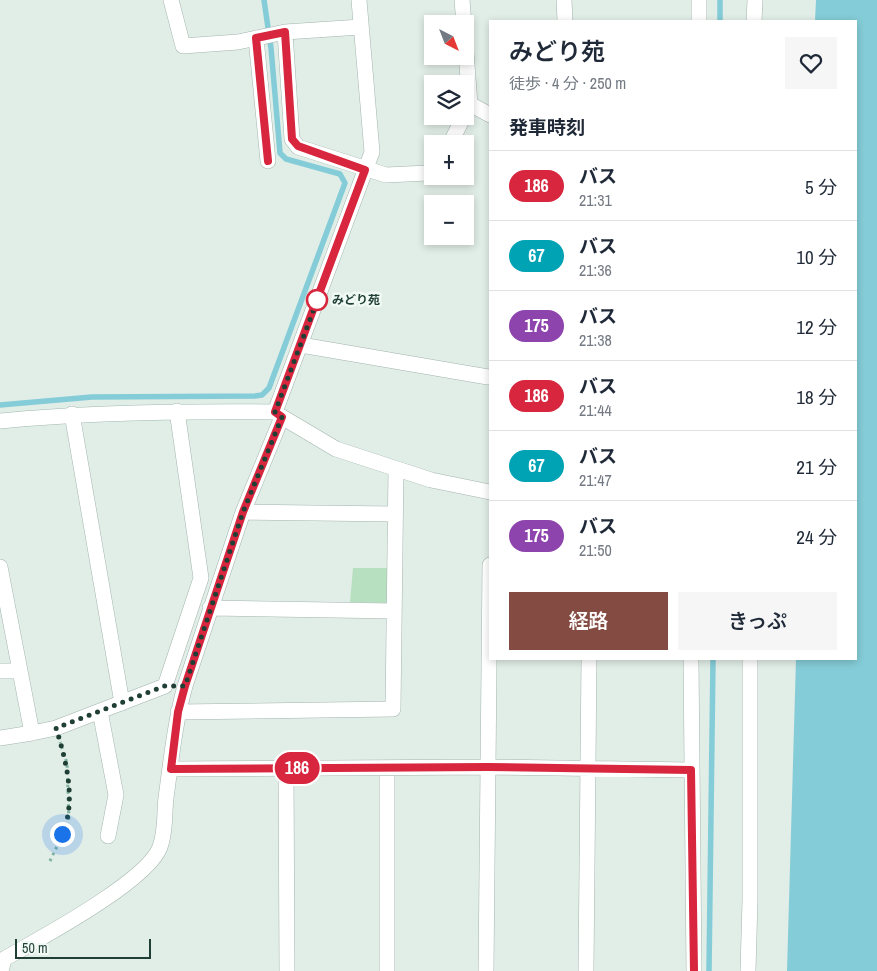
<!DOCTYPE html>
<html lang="ja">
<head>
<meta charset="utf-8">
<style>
	:root { --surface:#fff; --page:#f6f6f7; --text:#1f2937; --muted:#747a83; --line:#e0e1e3; --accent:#834b41 }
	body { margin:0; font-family:"Archivo Narrow","Noto Sans JP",sans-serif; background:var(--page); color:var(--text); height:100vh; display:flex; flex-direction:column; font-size:19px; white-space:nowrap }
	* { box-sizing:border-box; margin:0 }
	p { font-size:16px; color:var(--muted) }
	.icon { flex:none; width:28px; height:28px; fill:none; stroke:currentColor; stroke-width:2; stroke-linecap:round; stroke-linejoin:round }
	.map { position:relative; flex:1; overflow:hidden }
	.sheet { position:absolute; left:489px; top:20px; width:368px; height:640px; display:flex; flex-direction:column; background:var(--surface); border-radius:0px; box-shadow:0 2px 8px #0003 }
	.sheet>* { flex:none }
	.badge { padding:0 10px; border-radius:16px; font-size:18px; line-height:32px }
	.needle { width:32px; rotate:138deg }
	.controls { position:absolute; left:424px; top:15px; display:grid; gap:10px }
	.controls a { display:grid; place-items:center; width:50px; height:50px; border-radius:0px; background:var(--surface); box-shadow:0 2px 8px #0003; font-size:25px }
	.scale { position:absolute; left:15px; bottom:12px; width:136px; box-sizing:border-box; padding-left:5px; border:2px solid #1f3f36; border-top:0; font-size:14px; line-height:18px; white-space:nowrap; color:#1f3f36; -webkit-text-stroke:4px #f1f9f5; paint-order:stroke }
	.you { position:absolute; width:25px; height:25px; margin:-12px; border:4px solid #fff; border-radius:50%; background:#1a73e8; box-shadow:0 0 0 8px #1a73e833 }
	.map>.badge { position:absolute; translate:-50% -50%; box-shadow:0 0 0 2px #fff }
	h2 { padding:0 20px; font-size:19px; line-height:45px }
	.round { display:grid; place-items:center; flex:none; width:52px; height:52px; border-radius:0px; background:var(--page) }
	.summary { display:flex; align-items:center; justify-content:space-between; height:85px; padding:0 20px }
	h1 { font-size:24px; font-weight:600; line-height:38px }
	.action { display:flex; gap:10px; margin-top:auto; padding:10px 20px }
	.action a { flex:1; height:58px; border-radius:0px; background:var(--accent); color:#fff; font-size:20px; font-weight:600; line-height:58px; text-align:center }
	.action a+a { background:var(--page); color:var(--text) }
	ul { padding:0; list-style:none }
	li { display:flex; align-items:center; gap:15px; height:70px; padding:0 20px; border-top:1px solid var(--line) }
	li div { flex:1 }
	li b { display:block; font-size:19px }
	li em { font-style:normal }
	li .badge { min-width:55px; font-weight:700; text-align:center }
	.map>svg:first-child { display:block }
</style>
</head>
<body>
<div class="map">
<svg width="877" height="971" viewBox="0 0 877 971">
	<rect width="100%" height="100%" fill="#e1ede7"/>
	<path fill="#b7e0c1" d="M353 568H387L388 603 350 602Z"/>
	<path fill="#84ccd7" d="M816 0H877V971H787L796 659H855V21H815Z"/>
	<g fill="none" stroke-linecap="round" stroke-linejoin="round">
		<path stroke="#84ccd7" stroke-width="5.5" d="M720 21V0
			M0 405 92 397 255 396 262 395 269 388 345 183 340 174 286 159 280 153 271 48 264 0
			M709 971 713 659"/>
		<g stroke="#a3b5ae" stroke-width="16">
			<path id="street" d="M171 0 183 46 238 42 285 32 292 139 298 147 386 175 428 173 432 169
				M462 0 464 24
				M564 0 565 21
				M699 21V0
				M754 21 755 0
				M285 32 361 27
				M256 38 268 161
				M465 39 470 104
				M465 114 470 104 490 115
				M450 144 464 116
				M301 345 488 377
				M275 412 372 152 359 0
				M72 414 122 703
				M243 512 395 514
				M0 567 32 733 56 728 165 686 201 578 177 411
				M210 608 394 611
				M691 659 694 971
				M0 671H19
				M100 711 116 795 108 836
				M178 712 393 709 396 469
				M0 738 32 733
				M171 769 488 767 691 770
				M286 769 287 971
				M1 971 4 959C39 939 148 881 160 847 166 831 164 815 166 798 171 761 175 722 185 686L243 512 282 417 336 449 431 480 490 492
				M387 971V768
				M486 971 490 565
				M586 971 589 659
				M748 971 750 900V659"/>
		</g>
		<g stroke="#9eb9af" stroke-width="16">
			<path id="secondary" d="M0 421C92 412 183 411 275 412L282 417"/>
		</g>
		<path stroke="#7eb3a1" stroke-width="3" stroke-dasharray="2.5 4" stroke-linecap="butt" d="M50 861 69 821 67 763 60 742"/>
		<use href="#street" stroke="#fff" stroke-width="15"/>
		<use href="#secondary" stroke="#fff" stroke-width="15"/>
	</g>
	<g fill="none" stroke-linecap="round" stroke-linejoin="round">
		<g stroke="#fff" stroke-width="11">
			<path id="line" d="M268 161 256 38 285 32 292 139 298 146 365 170 275 412 282 417 243 512 185 686 178 712 171 769 488 767 691 770 694 971"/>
		</g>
		<use href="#line" stroke="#d7263d" stroke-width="8"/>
		<path stroke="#1f3f36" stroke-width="5" stroke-dasharray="0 9" d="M62 834C77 802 66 760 56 728L165 686H185L243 512 282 417 275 412 320 293 317 300"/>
	</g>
	<circle fill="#fff" stroke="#d7263d" stroke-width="2.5" cx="317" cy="300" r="10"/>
	<g text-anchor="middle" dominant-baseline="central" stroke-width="5" stroke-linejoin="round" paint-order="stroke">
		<g font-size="12" font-weight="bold" fill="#1f3f36" stroke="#f1f9f5" text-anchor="start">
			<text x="332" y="300">みどり苑</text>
		</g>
	</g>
</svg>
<div class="controls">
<a><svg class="needle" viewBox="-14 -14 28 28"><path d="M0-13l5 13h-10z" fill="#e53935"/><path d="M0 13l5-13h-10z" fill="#747a83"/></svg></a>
<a><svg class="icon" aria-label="layers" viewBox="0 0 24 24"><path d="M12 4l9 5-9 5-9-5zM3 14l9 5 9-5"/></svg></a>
<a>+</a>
<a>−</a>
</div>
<div class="scale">50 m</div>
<div class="you" style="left:62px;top:834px"></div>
<b class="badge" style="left:297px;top:768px;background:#d7263d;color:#fff">186</b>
<section class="sheet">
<div class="summary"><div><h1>みどり苑</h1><p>徒歩 · 4 分 · 250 m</p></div><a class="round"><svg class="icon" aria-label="heart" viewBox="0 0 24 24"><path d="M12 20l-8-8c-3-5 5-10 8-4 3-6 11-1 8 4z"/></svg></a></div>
<h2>発車時刻</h2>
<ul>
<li><span class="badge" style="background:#d7263d;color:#fff">186</span><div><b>バス</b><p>21:31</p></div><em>5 分</em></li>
<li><span class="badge" style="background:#00a3b4;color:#fff">67</span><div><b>バス</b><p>21:36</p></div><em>10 分</em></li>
<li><span class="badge" style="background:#8e44ad;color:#fff">175</span><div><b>バス</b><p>21:38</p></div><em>12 分</em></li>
<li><span class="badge" style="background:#d7263d;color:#fff">186</span><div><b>バス</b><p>21:44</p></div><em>18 分</em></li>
<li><span class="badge" style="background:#00a3b4;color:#fff">67</span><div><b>バス</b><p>21:47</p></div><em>21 分</em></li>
<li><span class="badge" style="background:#8e44ad;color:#fff">175</span><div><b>バス</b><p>21:50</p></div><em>24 分</em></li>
</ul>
<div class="action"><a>経路</a><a>きっぷ</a></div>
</section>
</div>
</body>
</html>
